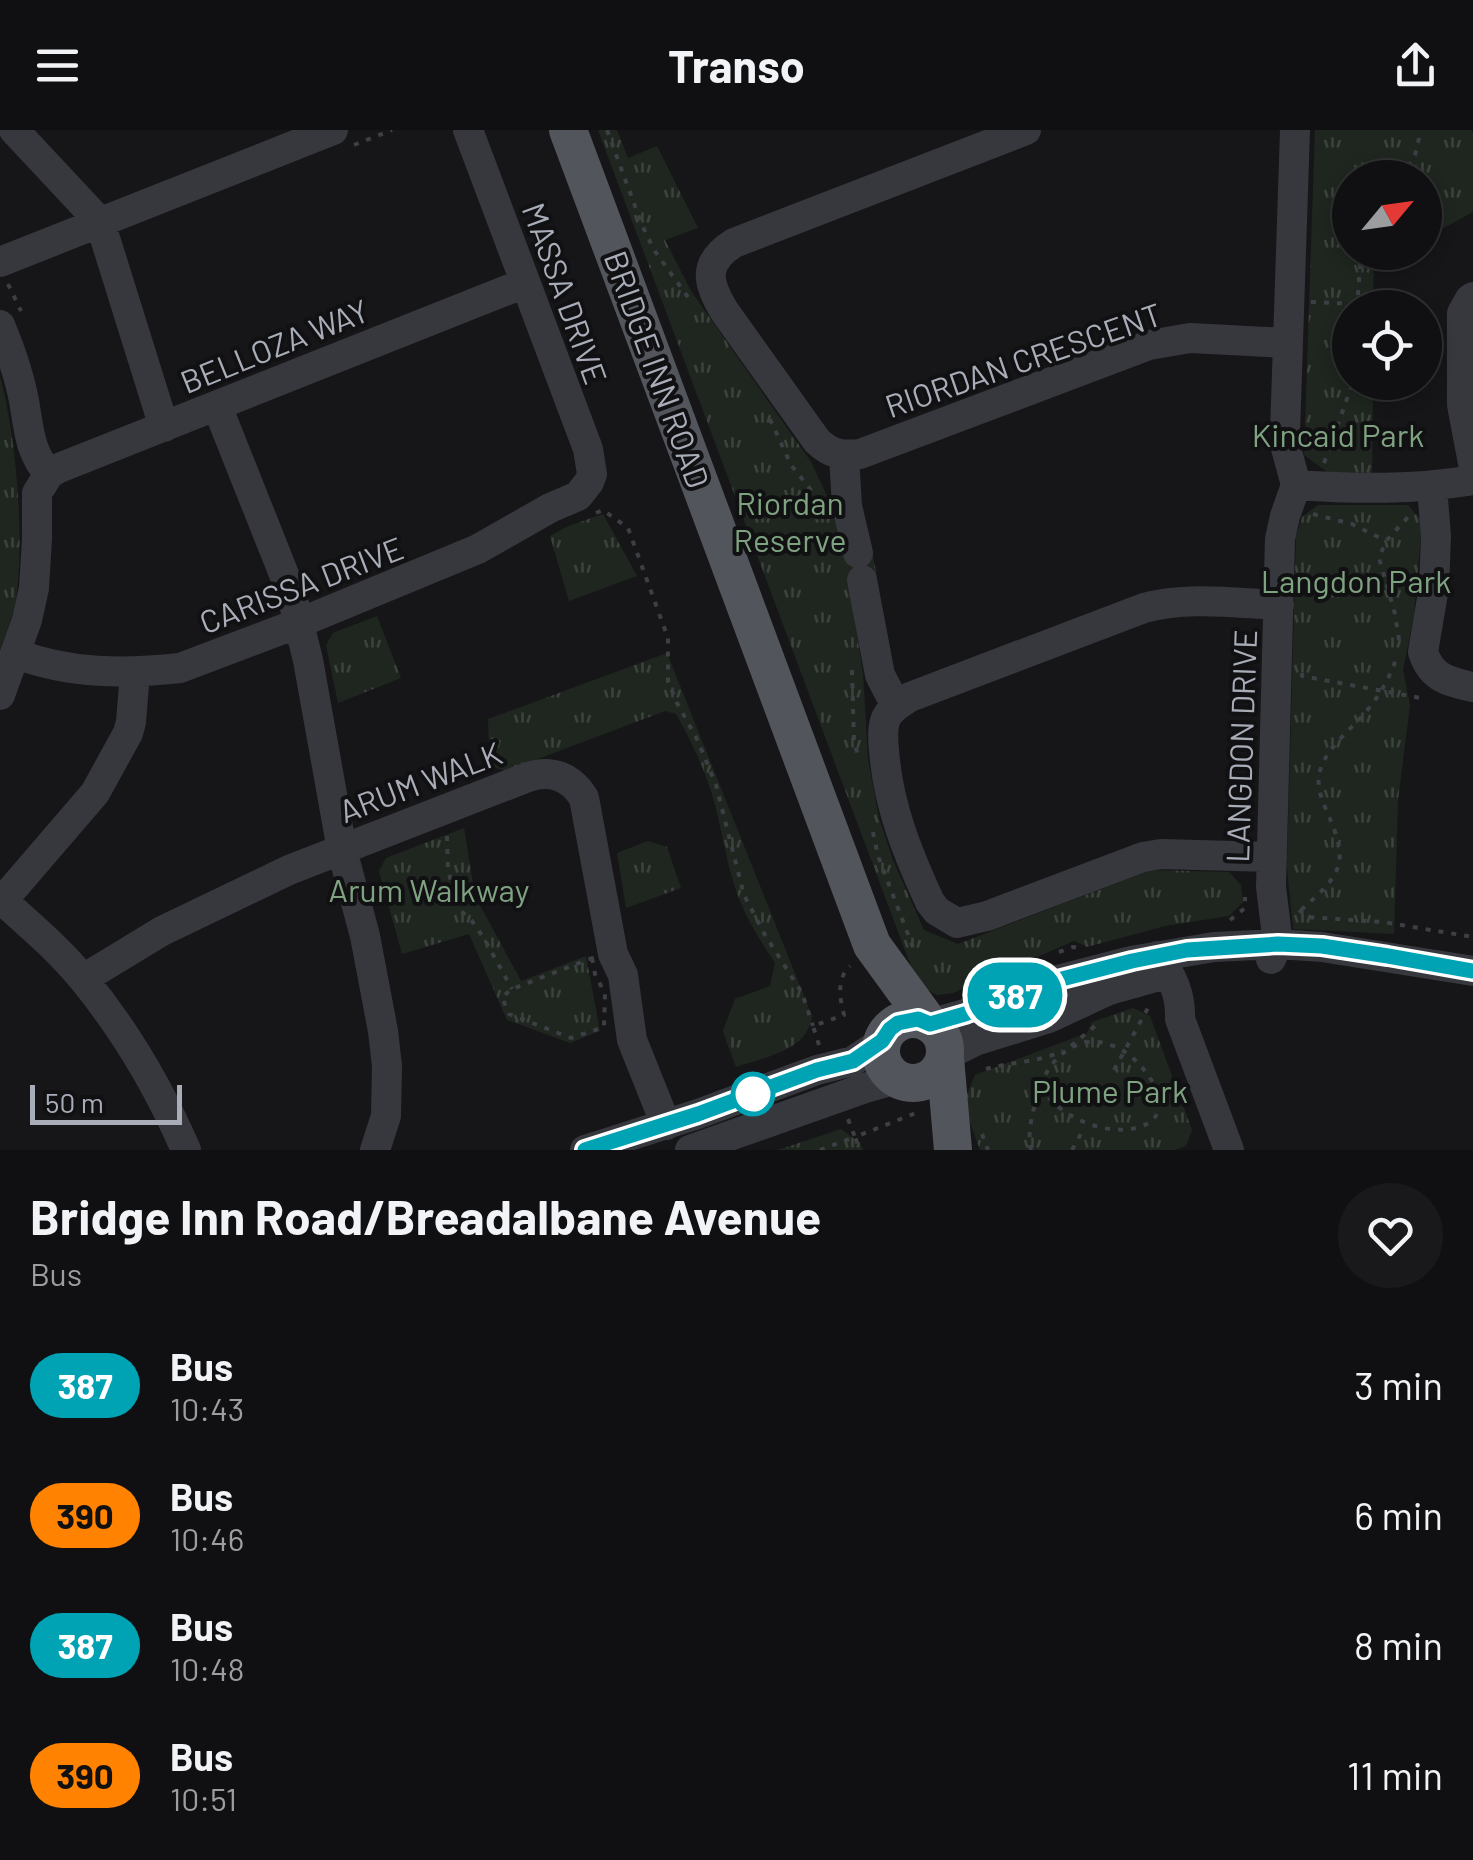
<!DOCTYPE html>
<html lang="en">
<head>
<meta charset="utf-8">
<style>
	:root { --surface:#101012; --page:#19191b; --text:#f1f3f6; --muted:#9c9d9f; --line:#303032 }
	body { margin:0; font-family:Barlow,sans-serif; background:var(--page); color:var(--text); height:100vh; display:flex; flex-direction:column; font-size:38px; white-space:nowrap }
	* { box-sizing:border-box; margin:0 }
	p { font-size:32px; color:var(--muted) }
	.icon { flex:none; width:55px; height:55px; fill:none; stroke:currentColor; stroke-width:2; stroke-linecap:round; stroke-linejoin:round }
	.map { position:relative; height:1020px; overflow:hidden }
	.sheet { display:flex; flex-direction:column; background:var(--surface); flex:1 }
	.sheet>* { flex:none }
	.badge { padding:0 20px; border-radius:32px; font-size:35px; line-height:65px }
	.needle { width:65px; rotate:61deg }
	.fabs { position:absolute; left:1332px; top:30px; display:grid; gap:20px }
	.fabs a { display:grid; place-items:center; width:110px; height:110px; border-radius:50%; background:var(--surface); box-shadow:0 5px 15px #0003,0 0 0 2px var(--line); font-size:50px }
	.scale { position:absolute; left:30px; bottom:25px; width:152px; box-sizing:border-box; padding-left:10px; border:5px solid #a8adb8; border-top:0; font-size:28px; line-height:35px; white-space:nowrap; color:#a8adb8; -webkit-text-stroke:8px #111113; paint-order:stroke }
	.map>.badge { position:absolute; translate:-50% -50%; box-shadow:0 0 0 5px #fff }
	.round { display:grid; place-items:center; flex:none; width:105px; height:105px; border-radius:52px; background:var(--page) }
	.overview { display:flex; align-items:center; justify-content:space-between; height:170px; padding:0 30px }
	h1 { font-size:48px; font-weight:700; line-height:75px }
	ul { padding:0; list-style:none }
	li { display:flex; align-items:center; gap:30px; height:130px; padding:0 30px }
	li div { flex:1 }
	li b { display:block; font-size:38px }
	li em { font-style:normal }
	li .badge { min-width:110px; font-weight:700; text-align:center }
	header { display:flex; justify-content:space-between; align-items:center; height:130px; padding:0 30px; background:var(--surface); font-size:45px; font-weight:700 }
	.map>svg:first-child { display:block }
</style>
</head>
<body>
<header><svg class="icon" aria-label="menu" viewBox="0 0 24 24"><path d="M4 6h16M4 12h16M4 18h16"/></svg>Transo<svg class="icon" aria-label="share" viewBox="0 0 24 24"><path d="M12 15V3M7 8l5-5 5 5M5 13v7h14v-7"/></svg></header>
<div class="map">
<svg width="1473" height="1020" viewBox="0 0 1473 1020">
	<defs>
		<pattern id="park-tufts" width="24" height="20" patternUnits="userSpaceOnUse" patternTransform="scale(2.5)"><rect width="24" height="20" fill="#1e261f"/><path d="M3 7l-1-3M5 7V3M7 7l1-3M15 17l-1-3M17 17v-4M19 17l1-3" fill="none" stroke="#3c433d"/></pattern>
	</defs>
	<rect width="100%" height="100%" fill="#161618"/>
	<path fill="url(#park-tufts)" d="M598 0H617L628 28 657 16 698 98 665 110 691 161 811 332 833 379 872 420 877 447 849 453 863 544 868 629 879 688 893 730 924 800 958 814 1151 740 1229 742 1241 755 1243 772 1229 786 1165 796 1087 817 1074 811 953 863 937 865 918 855Z
		M1315 0H1471L1473 3V82L1425 108V48H1350V122L1374 123 1373 177 1350 178V252L1373 253 1372 345 1330 344 1304 325Z
		M0 246C16 305 25 408 16 468 14 486 5 503 0 520Z
		M1318 375H1408L1422 391 1414 485 1403 540 1410 575 1398 670 1394 804 1293 799 1287 737 1296 407 1302 387Z
		M603 384 637 446 569 471 550 406 566 397Z
		M377 486 401 548 338 573 326 515 333 503Z
		M667 523 812 886C808 921 764 927 736 937L723 901 735 869 770 856 775 833C762 813 749 793 740 771 727 739 723 704 714 671 705 640 692 612 676 584L665 581 506 641 490 636 488 589Z
		M464 698 475 766 521 851 586 826 600 901 570 913 507 890 469 804 402 824 379 741 386 728Z
		M648 711 667 717 681 758 626 778 617 723Z
		M1133 878 1150 886 1192 1000 1186 1016 1175 1020H980L963 974 975 945 1087 903 1092 892Z
		M841 999 860 1013 863 1020H778Z"/>
	<g fill="none" stroke-linecap="round" stroke-linejoin="round">
		<path stroke="#3d3f44" stroke-width="4" stroke-dasharray="5 8" stroke-linecap="butt" d="M607 0 642 95 654 120 690 170
			M354 15 392 0
			M1402 48 1415 25 1421 0
			M8 154 21 181
			M1311 172 1357 174
			M1357 178 1361 122
			M770 289 791 335 822 374
			M1324 333 1353 252
			M596 383 603 380 628 398 668 508V551L677 573 697 609 716 655 744 765 765 805 802 863 813 896
			M1313 384 1352 394 1386 411
			M1399 510 1395 484 1379 428 1386 411 1408 387
			M852 540 854 612 858 625
			M1302 543V546L1426 569
			M873 702 878 726 914 820
			M447 706 448 741 460 780 472 791 485 810 512 859
			M1299 780 1307 787 1383 792 1473 807
			M1301 780C1342 744 1350 733 1327 682 1322 670 1317 658 1319 645 1324 618 1353 599 1369 578 1383 561 1391 544 1398 524
			M1230 790 1245 778V767
			M1059 822 1073 817 1079 818
			M592 828 595 844 605 864 604 897 571 908 509 884 502 867 512 859Z
			M819 915 813 896 844 885C840 869 836 849 850 836
			M1071 916 1095 896
			M986 939C1011 932 1039 932 1063 921
			M1114 940 1148 878
			M848 989 855 1007 921 981
			M982 1004 988 1020
			M820 1020 855 1007 860 1020
			M1031 1020C1028 1008 1030 994 1033 982 1037 965 1042 946 1054 932 1082 899 1121 910 1145 941 1200 1012 1082 1020 1040 957
			M1072 1020 1083 1000"/>
		<path stroke="#37383d" stroke-width="30" d="M14 0 100 92 164 297
			M1026 0 734 113C702 133 707 153 725 182L817 311C831 324 841 326 860 324L1149 215 1190 208 1287 213
			M0 132 333 0
			M1473 167 1470 169 1462 183V275L1473 333
			M0 195C10 219 19 244 24 271 29 298 29 322 49 344L37 363V409L34 458 27 490 0 565
			M217 276 291 462 308 530 342 720 365 806 383 901 387 936 386 986 375 1020
			M844 326 847 376 858 423
			M49 344 59 338 525 153
			M1296 355C1356 359 1413 360 1473 350
			M1432 357 1436 406 1434 457 1423 522C1431 548 1449 552 1473 557
			M862 450 880 545 896 576
			M17 524C69 544 125 544 180 538L299 493 478 419 550 378 578 366 589 352 592 344 588 319 468 0
			M1272 727 1161 724 1143 727 987 786 957 793 937 781 930 772C907 722 888 675 884 620 883 610 882 598 886 588 891 578 901 573 910 567L1144 478C1187 466 1235 473 1279 475
			M0 768C28 794 59 819 83 849 124 899 160 960 186 1020
			M3 770 95 663 128 603 131 592 135 543
			M1157 826C1172 845 1181 864 1180 889L1229 1020
			M1271 829 1278 814 1271 757 1280 409 1285 386 1296 355 1286 318 1285 303 1295 0
			M83 849 162 801 289 740 528 647C551 639 571 647 584 668L613 824 623 845 632 910 666 995
			M930 894 965 884 1050 852 1131 831 1214 817 1278 814 1322 817 1473 841
			M945 926 975 911 1049 888 1109 860 1162 845
			M585 1020 698 984 817 940 853 931 883 911
			M690 1020 865 958 897 949"/>
		<path stroke="#53555c" stroke-width="38" d="M568 0 872 815 928 892
			M881 921a32 32 0 1 1 64 0a32 32 0 1 1-64 0Z
			M945 928 953 1020"/>
	</g>
	<g fill="none" stroke-linecap="round" stroke-linejoin="round">
		<g stroke="#fff" stroke-width="22">
			<path id="line" d="M585 1020 698 984 817 940 853 931 882 911 890 899 898 893 918 889 930 894 965 884 1050 852 1132 831 1187 820 1278 814 1322 816 1388 826 1473 841"/>
		</g>
		<use href="#line" stroke="#00a3b4" stroke-width="15"/>
	</g>
	<circle fill="#fff" stroke="#00a3b4" stroke-width="5" cx="753" cy="964" r="20"/>
	<g text-anchor="middle" dominant-baseline="central" stroke-width="8" stroke-linejoin="round" paint-order="stroke">
		<g font-size="32" fill="#a8adb8" stroke="#111113">
			<text transform="translate(566 163) rotate(70)">MASSA DRIVE</text>
			<text transform="translate(274 215) rotate(-22)">BELLOZA WAY</text>
			<text transform="translate(1023 229) rotate(-19)">RIORDAN CRESCENT</text>
			<text transform="translate(658 239) rotate(70)">BRIDGE INN ROAD</text>
			<text transform="translate(301 454) rotate(-21)">CARISSA DRIVE</text>
			<text transform="translate(1240 616) rotate(-88)">LANGDON DRIVE</text>
			<text transform="translate(420 651) rotate(-21)">ARUM WALK</text>
		</g>
		<g font-size="32" fill="#7fa381" stroke="#111113">
			<text x="1338" y="304">Kincaid Park</text>
			<text x="790" y="372">Riordan<tspan x="790" dy="37">Reserve</tspan></text>
			<text x="1356" y="450">Langdon Park</text>
			<text x="429" y="759">Arum Walkway</text>
			<text x="1110" y="960">Plume Park</text>
		</g>
	</g>
</svg>
<div class="fabs">
<a><svg class="needle" viewBox="-14 -14 28 28"><path d="M0-13l5 13h-10z" fill="#e53935"/><path d="M0 13l5-13h-10z" fill="#9c9d9f"/></svg></a>
<a><svg class="icon" aria-label="locate" viewBox="0 0 24 24"><circle cx="12" cy="12" r="6"/><path d="M12 2v4M12 18v4M2 12h4M18 12h4"/></svg></a>
</div>
<div class="scale">50 m</div>
<b class="badge" style="left:1015px;top:865px;background:#00a3b4;color:#fff">387</b>
</div>
<section class="sheet">
<div class="overview"><div><h1>Bridge Inn Road/Breadalbane Avenue</h1><p>Bus</p></div><a class="round"><svg class="icon" aria-label="heart" viewBox="0 0 24 24"><path d="M12 20l-8-8c-3-5 5-10 8-4 3-6 11-1 8 4z"/></svg></a></div>
<ul>
<li><span class="badge" style="background:#00a3b4;color:#fff">387</span><div><b>Bus</b><p>10:43</p></div><em>3 min</em></li>
<li><span class="badge" style="background:#ff8200;color:#111">390</span><div><b>Bus</b><p>10:46</p></div><em>6 min</em></li>
<li><span class="badge" style="background:#00a3b4;color:#fff">387</span><div><b>Bus</b><p>10:48</p></div><em>8 min</em></li>
<li><span class="badge" style="background:#ff8200;color:#111">390</span><div><b>Bus</b><p>10:51</p></div><em>11 min</em></li>
</ul>
</section>
</body>
</html>
